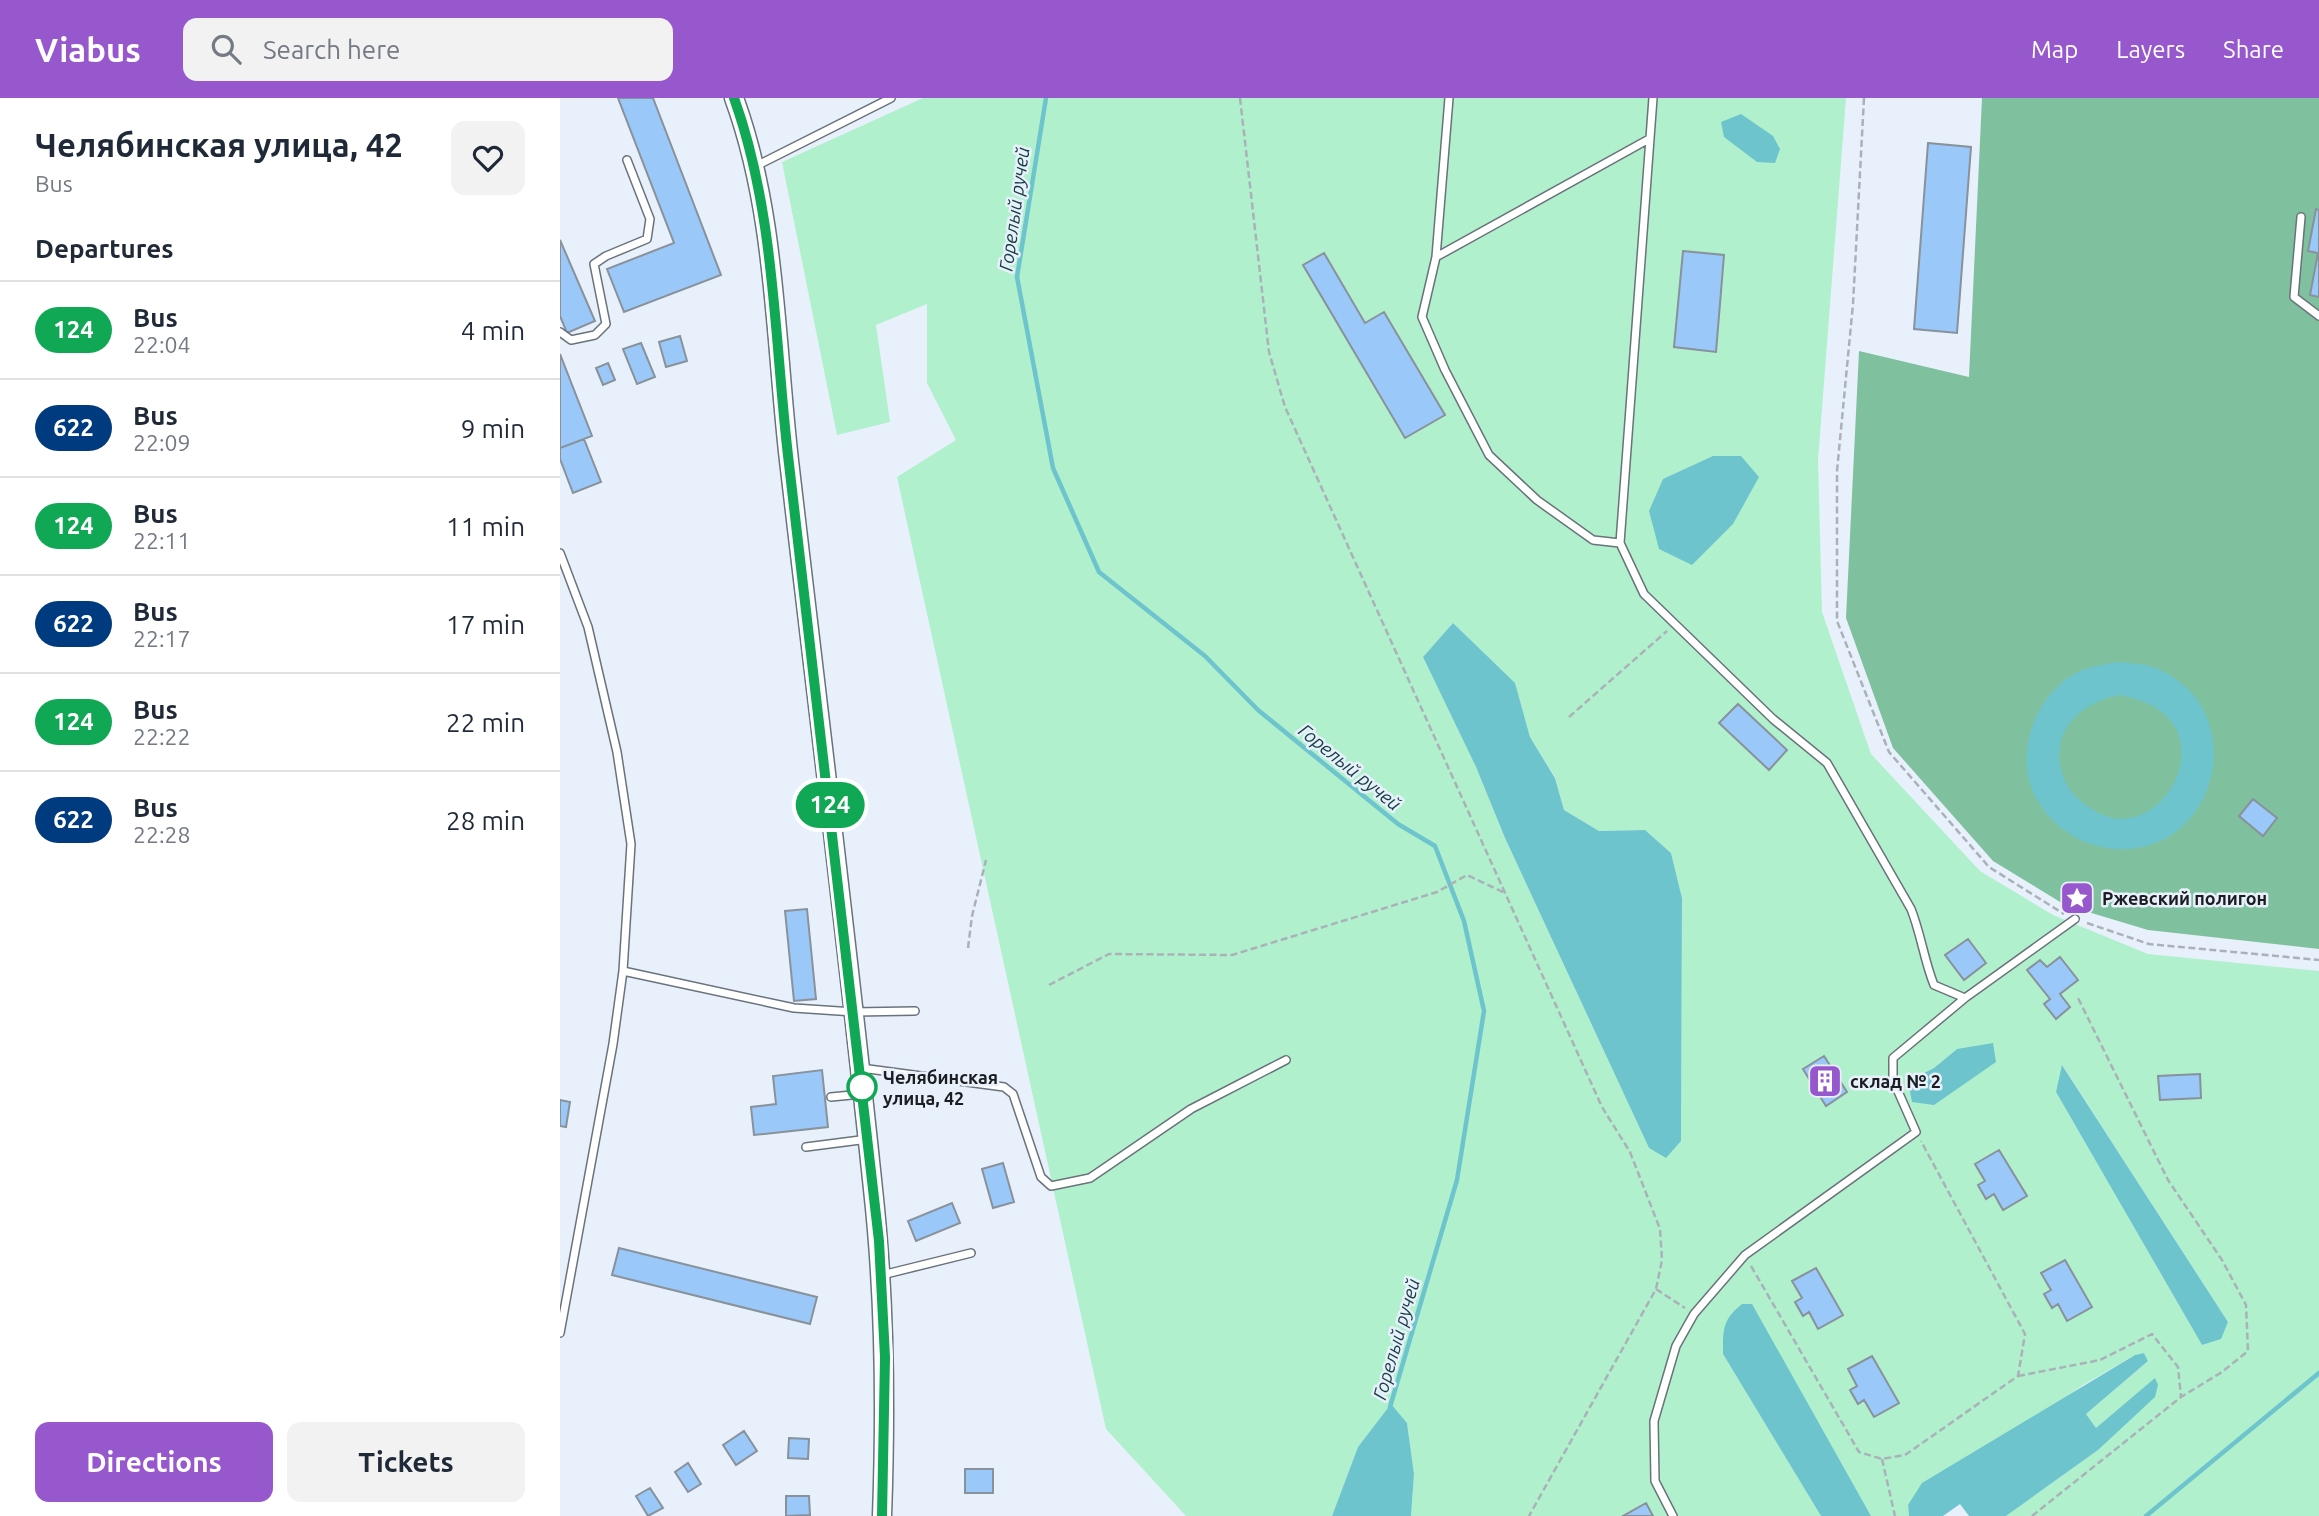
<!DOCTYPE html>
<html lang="en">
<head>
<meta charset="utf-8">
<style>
	:root { --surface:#fff; --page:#f2f2f3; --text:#1f2937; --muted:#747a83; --line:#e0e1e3; --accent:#9757cd }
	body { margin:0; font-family:Ubuntu,sans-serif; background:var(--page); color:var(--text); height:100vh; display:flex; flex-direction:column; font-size:26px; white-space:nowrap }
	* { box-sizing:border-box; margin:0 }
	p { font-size:23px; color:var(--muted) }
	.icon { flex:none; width:38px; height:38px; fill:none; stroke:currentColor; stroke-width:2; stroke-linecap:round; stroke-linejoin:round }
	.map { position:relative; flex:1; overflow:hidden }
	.side { display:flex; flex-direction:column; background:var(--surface); width:560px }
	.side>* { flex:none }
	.badge { padding:0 14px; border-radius:23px; font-size:24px; line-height:46px }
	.map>.badge { position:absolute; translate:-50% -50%; box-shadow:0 0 0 4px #fff }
	h2 { padding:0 35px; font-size:26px; line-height:63px }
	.round { display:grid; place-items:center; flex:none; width:74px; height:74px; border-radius:14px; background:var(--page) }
	.headline { display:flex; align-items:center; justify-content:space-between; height:119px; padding:0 35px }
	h1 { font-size:33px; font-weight:700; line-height:52px }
	.cta { display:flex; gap:14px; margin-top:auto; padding:14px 35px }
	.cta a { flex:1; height:80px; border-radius:14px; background:var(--accent); color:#fff; font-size:28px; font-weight:700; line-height:80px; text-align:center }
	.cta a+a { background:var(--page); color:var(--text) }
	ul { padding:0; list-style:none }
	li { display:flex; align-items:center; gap:21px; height:98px; padding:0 35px; border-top:2px solid var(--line) }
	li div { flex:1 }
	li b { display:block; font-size:26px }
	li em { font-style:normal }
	li .badge { min-width:77px; font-weight:700; text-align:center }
	header { display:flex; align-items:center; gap:42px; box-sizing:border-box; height:98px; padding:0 35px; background:var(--accent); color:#fff }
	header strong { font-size:33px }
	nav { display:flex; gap:38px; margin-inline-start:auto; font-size:24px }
	.search { width:490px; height:63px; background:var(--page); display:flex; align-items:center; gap:18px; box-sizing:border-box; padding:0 24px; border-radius:14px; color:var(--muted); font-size:26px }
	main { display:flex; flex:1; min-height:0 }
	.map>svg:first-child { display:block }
</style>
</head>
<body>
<header>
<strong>Viabus</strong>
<div class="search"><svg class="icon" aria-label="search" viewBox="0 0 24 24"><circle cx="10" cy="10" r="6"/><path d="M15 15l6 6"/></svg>Search here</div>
<nav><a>Map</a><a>Layers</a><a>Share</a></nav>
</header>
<main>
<section class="side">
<div class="headline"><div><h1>Челябинская улица, 42</h1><p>Bus</p></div><a class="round"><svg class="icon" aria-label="heart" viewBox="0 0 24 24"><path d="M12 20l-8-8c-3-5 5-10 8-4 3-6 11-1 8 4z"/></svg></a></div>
<h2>Departures</h2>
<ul>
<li><span class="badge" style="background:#10a855;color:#fff">124</span><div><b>Bus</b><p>22:04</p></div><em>4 min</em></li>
<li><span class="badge" style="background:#003b80;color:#fff">622</span><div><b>Bus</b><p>22:09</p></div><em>9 min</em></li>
<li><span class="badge" style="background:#10a855;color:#fff">124</span><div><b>Bus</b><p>22:11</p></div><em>11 min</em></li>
<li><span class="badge" style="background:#003b80;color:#fff">622</span><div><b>Bus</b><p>22:17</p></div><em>17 min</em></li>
<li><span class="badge" style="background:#10a855;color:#fff">124</span><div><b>Bus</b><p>22:22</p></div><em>22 min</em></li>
<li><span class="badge" style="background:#003b80;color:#fff">622</span><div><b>Bus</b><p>22:28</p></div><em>28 min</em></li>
</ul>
<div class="cta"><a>Directions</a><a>Tickets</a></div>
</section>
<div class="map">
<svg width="1759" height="1418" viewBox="0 0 1759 1418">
	<rect width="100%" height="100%" fill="#e8f1fb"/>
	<path fill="#b0f0cd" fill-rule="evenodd" d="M363 0H1286L1258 362 1262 514 1311 656 1420 773 1493 817 1588 856 1759 873V1418H1446L1538 1352 1554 1335 1536 1330 1526 1316 1588 1263 1584 1255 1575 1257 1523 1287 1348 1407 1349 1418H1311L1191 1206 1163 1256 1261 1418H851L854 1376 847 1325 831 1307 798 1349 772 1418H626L546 1331 337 379 396 342 367 285V206L316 227 330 324 277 337 222 64ZM893 525 955 586 970 639 995 679 1004 712 1039 733 1085 732 1111 755 1122 800 1121 1043 1106 1059 1089 1050 945 740 916 669 863 559ZM1397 951 1374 1007 1348 983 1374 970ZM1503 968 1668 1224 1660 1241 1642 1247 1496 994Z"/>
	<path fill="#7fc19e" d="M1422 0H1759V851L1588 832 1505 807 1433 763 1333 650 1286 520 1299 253 1409 279Z"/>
	<path fill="#6dc4cd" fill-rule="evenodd" d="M1181 16 1213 38 1220 51 1215 65 1197 64 1164 39 1161 24Z
		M1153 358H1181L1199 379 1173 426 1132 467 1099 451 1089 413 1103 381Z
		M893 525 955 585 970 639 995 680 1004 712 1039 733 1085 732 1111 755 1122 800 1121 1043 1106 1060 1089 1050 945 740 916 669 863 559Z
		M1556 564C1568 565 1582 565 1593 569 1697 608 1658 766 1547 750 1517 745 1491 727 1476 700 1452 656 1476 594 1520 573 1531 568 1545 567 1556 564ZM1558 597C1678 615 1604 755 1535 713 1523 706 1511 697 1505 683 1486 638 1516 607 1558 597Z
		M1433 945 1436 964 1374 1007 1352 1004 1348 983 1374 970 1397 951Z
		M1502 967 1668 1224 1661 1241 1642 1247 1496 994Z
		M1182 1206H1192L1311 1418H1261L1163 1256C1163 1232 1162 1222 1182 1206Z
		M1584 1255 1588 1263 1526 1316 1536 1330 1595 1280 1598 1287 1595 1299 1538 1352 1446 1418H1409L1400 1406 1383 1418H1349L1348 1407 1362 1385 1575 1257Z
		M831 1306 847 1325 854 1376 851 1418H772L798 1349Z"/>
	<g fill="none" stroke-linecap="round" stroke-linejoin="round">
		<path stroke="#6dc4cd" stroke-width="4.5" d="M486 0 457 179 493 370 539 474 645 558 698 612 838 726 875 748 904 823 924 913 897 1082 830 1309
			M1586 1418 1759 1275"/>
	</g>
	<path fill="#99c8f9" stroke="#89919a" stroke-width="2" d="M58 0H93L161 177 64 214 47 171 114 145Z
		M1368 45 1411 49 1397 235 1354 231Z
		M1756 111 1759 112V199L1750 197 1758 155 1748 153Z
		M0 142 35 223 7 235 0 218Z
		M1123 153 1164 157 1156 254 1114 249Z
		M764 155 805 225 824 214 885 317 845 340 743 167Z
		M120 238 127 263 106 269 99 244Z
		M81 245 95 279 77 286 63 251Z
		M0 256 32 338 0 350Z
		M48 265 55 282 43 287 36 270Z
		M24 341 41 384 13 395 0 361V350Z
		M1178 606 1227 652 1209 672 1159 625Z
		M1693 701 1717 720 1703 738 1679 718Z
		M247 811 256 901 234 903 225 813Z
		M1408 841 1426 865 1404 882 1385 857Z
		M1500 859 1518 882 1500 896 1510 909 1496 921 1484 906 1490 901 1467 872 1480 862 1487 869Z
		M1264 958 1287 994 1266 1008 1243 971Z
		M262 972 268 1029 194 1037 191 1009 216 1006 213 978Z
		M1640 976 1641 1000 1600 1002 1598 978Z
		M0 1002 10 1004 6 1029 0 1028Z
		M1439 1052 1467 1098 1443 1112 1434 1096 1426 1101 1418 1087 1425 1083 1415 1066Z
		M443 1065 454 1104 433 1110 422 1071Z
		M392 1105 400 1125 356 1143 348 1123Z
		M59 1150 257 1199 250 1226 52 1177Z
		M1505 1162 1532 1209 1507 1223 1498 1206 1492 1210 1484 1196 1491 1192 1481 1175Z
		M1256 1170 1283 1217 1258 1231 1249 1214 1243 1218 1235 1204 1242 1200 1232 1183Z
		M1312 1258 1339 1305 1314 1319 1304 1302 1298 1306 1290 1292 1297 1288 1288 1271Z
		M184 1333 197 1353 176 1367 163 1347Z
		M229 1340 249 1341 248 1361 228 1360Z
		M128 1365 141 1386 128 1394 115 1374Z
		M405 1371H433V1395H405Z
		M90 1390 103 1410 88 1418 76 1398Z
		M226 1398H249L250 1417 226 1418Z
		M1086 1405 1093 1418H1063Z"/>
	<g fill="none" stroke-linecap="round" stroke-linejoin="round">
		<g stroke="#6a727b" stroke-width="10">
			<path id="service" d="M1093 0 1060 445 1084 496 1213 621 1267 665 1351 811C1361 836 1364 862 1374 887L1405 900 1515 821
				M196 68 331 0
				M1741 119 1734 199 1759 218
				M876 159 889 0
				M0 234 11 242 35 237 46 226 34 166 46 158 87 141 90 121 67 62
				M1060 445 1033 442 977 402 929 357 885 272 862 219 876 159 1089 41
				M0 455 28 529 57 654 71 746 63 873 53 946 0 1235
				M63 873 234 910 294 914 355 913
				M301 970 444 989 453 996 481 1079 491 1088 530 1080 631 1011 726 962
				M271 999 302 996
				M246 1049 308 1041
				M322 1177 411 1155
				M1113 1418 1095 1383 1094 1323 1116 1248 1134 1216 1185 1157 1356 1034 1333 982V960L1405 900"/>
		</g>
		<g stroke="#6a727b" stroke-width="21">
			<path id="tertiary" d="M174 0C217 117 215 248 230 371 258 611 288 851 313 1091 325 1200 326 1309 322 1418"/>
		</g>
		<path stroke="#aab1b9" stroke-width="2.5" stroke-dasharray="7 3.5" stroke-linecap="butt" d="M680 0 709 254 725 309 1042 1009 1070 1054 1100 1131 1102 1162 1096 1191 969 1418
			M1304 0 1293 206 1277 373V523L1329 654 1429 769 1504 816
			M1009 619 1107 533
			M1527 825 1589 846 1759 862
			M408 850 412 818 426 762
			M489 887 549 856 672 857 877 794 907 777 945 795
			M1191 1168 1299 1354 1322 1361 1345 1357 1458 1278 1465 1236 1361 1043
			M1096 1191 1125 1210
			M1458 1278 1540 1262 1592 1236 1618 1269 1621 1299
			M1322 1361 1335 1418
			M1472 1418 1621 1299 1662 1274 1688 1253 1686 1207 1662 1162 1608 1082 1518 900"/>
		<use href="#service" stroke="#fff" stroke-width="7"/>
		<use href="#tertiary" stroke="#fff" stroke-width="18"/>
	</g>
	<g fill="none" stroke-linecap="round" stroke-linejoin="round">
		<g stroke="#fff" stroke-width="16">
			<path id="line" d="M174 0C216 117 214 244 229 366 261 625 291 884 319 1143L325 1259 322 1418"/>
		</g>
		<use href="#line" stroke="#10a855" stroke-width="10"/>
	</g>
	<defs>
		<g id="sight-square" transform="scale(1.75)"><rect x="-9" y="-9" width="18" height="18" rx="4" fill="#9757cd" stroke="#e8f1fb"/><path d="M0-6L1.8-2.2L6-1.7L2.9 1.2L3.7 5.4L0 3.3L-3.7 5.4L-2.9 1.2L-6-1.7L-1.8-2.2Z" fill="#fff"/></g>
		<g id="building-square" transform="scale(1.75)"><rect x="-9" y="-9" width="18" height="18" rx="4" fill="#9757cd" stroke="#e8f1fb"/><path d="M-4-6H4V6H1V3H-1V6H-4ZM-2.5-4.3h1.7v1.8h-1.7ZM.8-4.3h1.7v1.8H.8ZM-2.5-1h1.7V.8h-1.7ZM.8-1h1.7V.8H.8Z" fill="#fff"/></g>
	</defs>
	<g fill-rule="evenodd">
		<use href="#sight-square" x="1517" y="800"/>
		<use href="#building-square" x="1265" y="983"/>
	</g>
	<circle fill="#fff" stroke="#10a855" stroke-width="3.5" cx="302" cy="989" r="14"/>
	<g text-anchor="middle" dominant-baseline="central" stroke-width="5" stroke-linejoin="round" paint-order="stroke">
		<g font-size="18" font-weight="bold" fill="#1b1e21" stroke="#e8f1fb" text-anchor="start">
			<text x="1542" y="800">Ржевский полигон</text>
			<text x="1290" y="983">склад № 2</text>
		</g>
		<g font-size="18" font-weight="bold" fill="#1b1e21" stroke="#e8f1fb" text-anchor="start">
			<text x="323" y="979">Челябинская<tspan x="323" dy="21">улица, 42</tspan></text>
		</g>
		<g font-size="19" font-style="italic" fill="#153e42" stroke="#e8f1fb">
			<text transform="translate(454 111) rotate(-82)">Горелый ручей</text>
			<text transform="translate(790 669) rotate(39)">Горелый ручей</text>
			<text transform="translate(836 1241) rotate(-74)">Горелый ручей</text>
		</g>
	</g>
</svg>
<b class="badge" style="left:270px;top:707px;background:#10a855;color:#fff">124</b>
</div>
</main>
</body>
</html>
